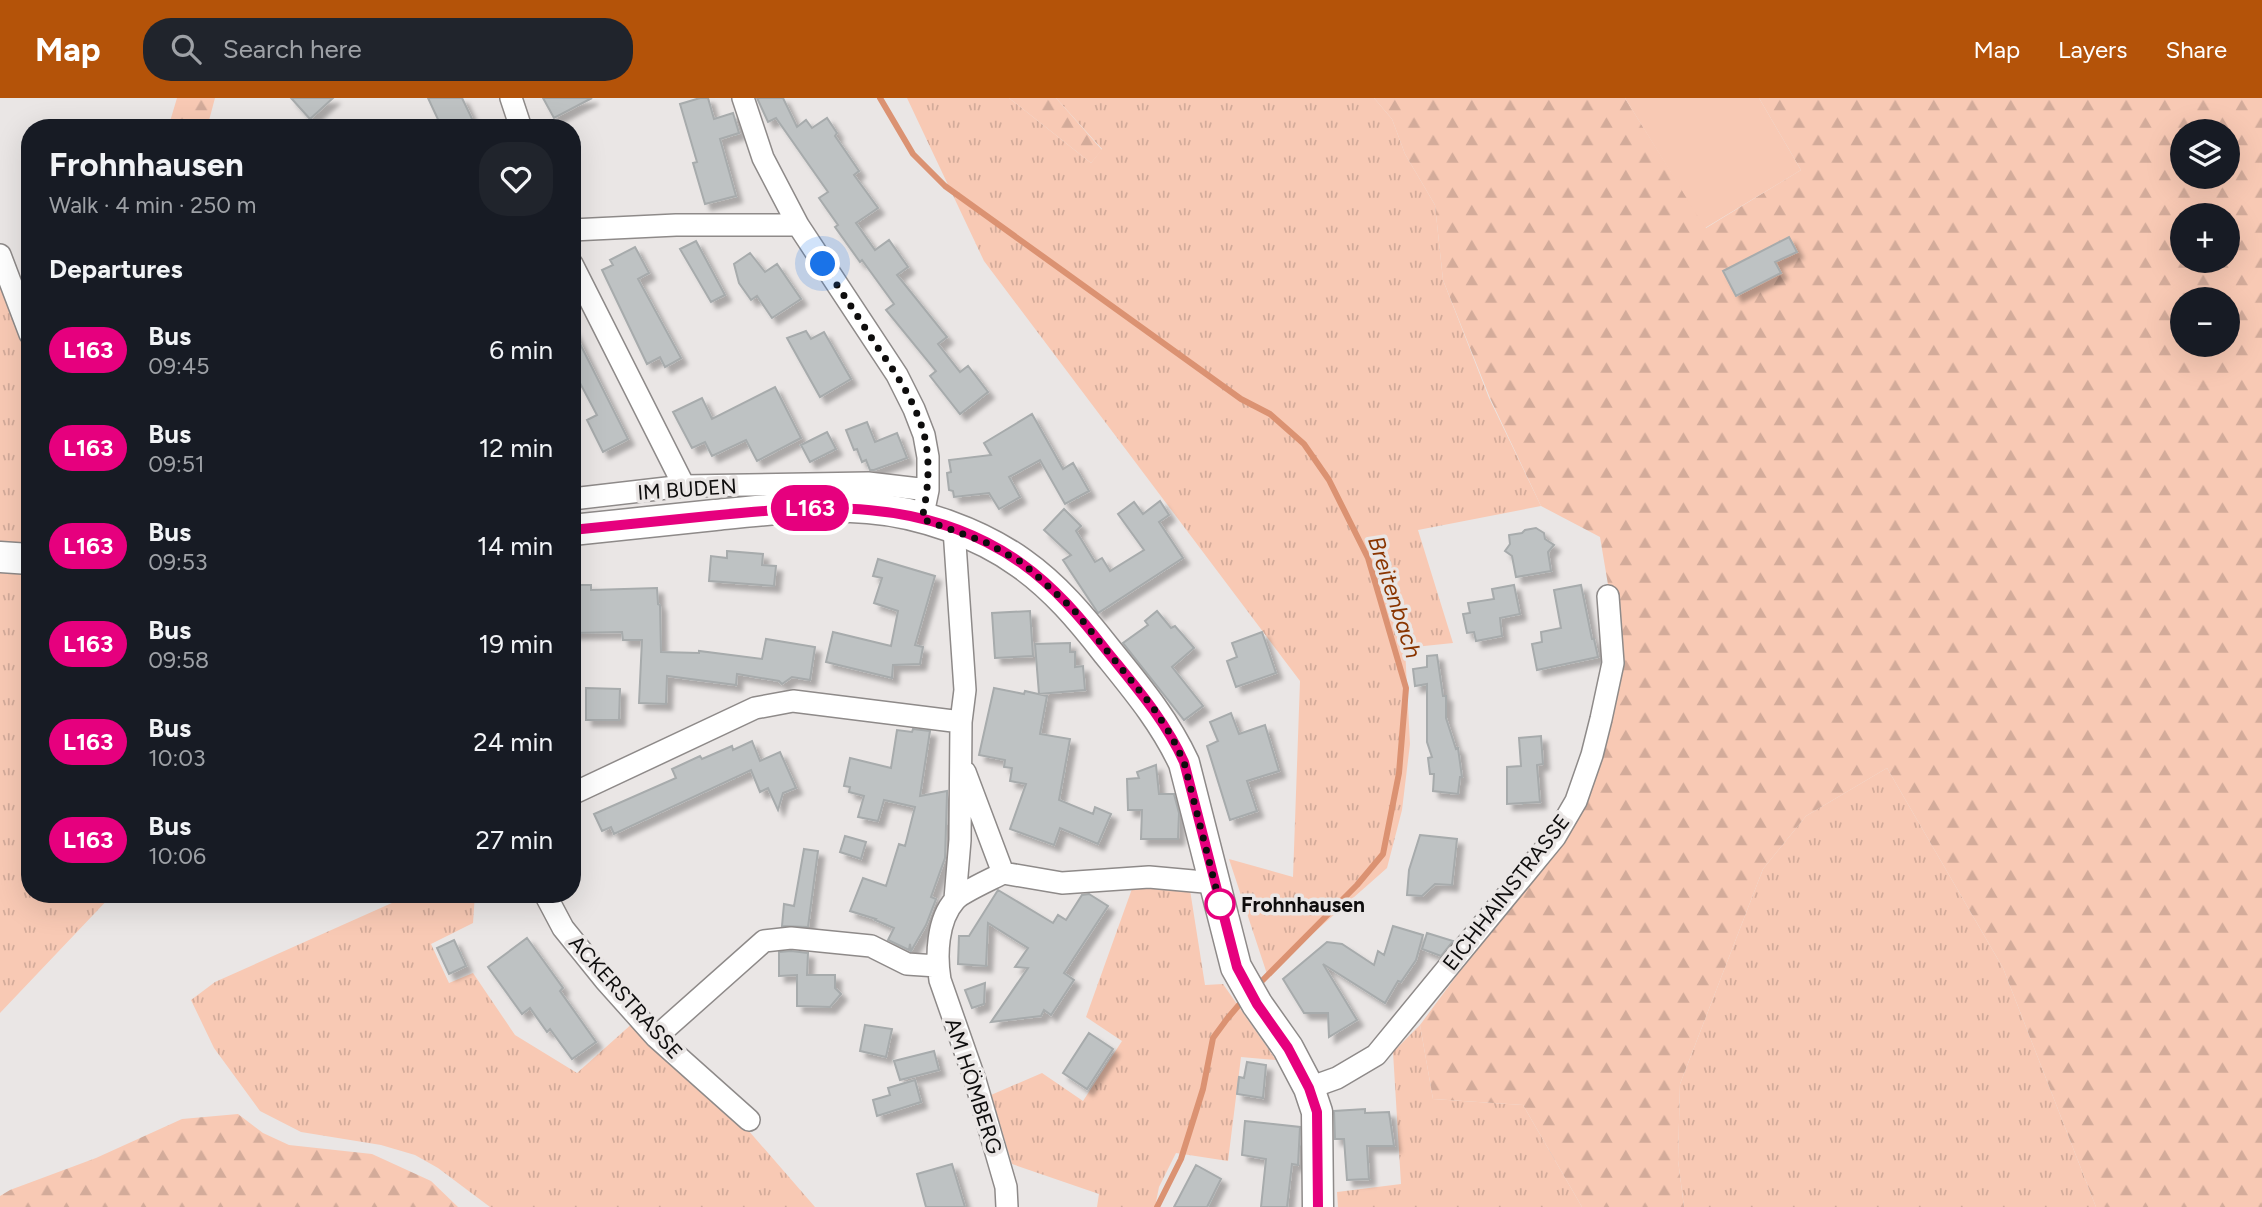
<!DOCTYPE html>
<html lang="en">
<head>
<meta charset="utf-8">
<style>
	:root { --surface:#171b24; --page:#20242c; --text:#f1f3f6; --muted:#9ea1a6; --accent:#b45309 }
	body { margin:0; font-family:Figtree,sans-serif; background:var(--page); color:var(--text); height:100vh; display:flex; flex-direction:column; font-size:26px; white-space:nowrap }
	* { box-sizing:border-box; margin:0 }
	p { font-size:23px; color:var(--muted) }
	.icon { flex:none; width:38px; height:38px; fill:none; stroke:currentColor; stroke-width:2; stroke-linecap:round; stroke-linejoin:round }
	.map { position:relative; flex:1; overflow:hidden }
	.details { position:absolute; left:21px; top:21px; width:560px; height:784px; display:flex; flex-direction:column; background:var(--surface); border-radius:28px; box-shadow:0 7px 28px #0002 }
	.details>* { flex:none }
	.badge { padding:0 14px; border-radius:23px; font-size:24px; line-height:46px }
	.tools { position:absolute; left:2170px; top:21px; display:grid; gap:14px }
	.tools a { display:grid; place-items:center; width:70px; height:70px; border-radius:50%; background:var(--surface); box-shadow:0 7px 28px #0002; font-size:35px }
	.you { position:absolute; width:35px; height:35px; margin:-18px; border:5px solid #fff; border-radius:50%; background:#1a73e8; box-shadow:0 0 0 10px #1a73e833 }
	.map>.badge { position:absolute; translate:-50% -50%; box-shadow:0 0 0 4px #fff }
	h2 { padding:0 28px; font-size:26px; line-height:63px }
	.round { display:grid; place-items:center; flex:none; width:74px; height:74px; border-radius:28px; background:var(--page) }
	.summary { display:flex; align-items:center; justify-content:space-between; height:119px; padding:0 28px }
	h1 { font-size:33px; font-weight:700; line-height:52px }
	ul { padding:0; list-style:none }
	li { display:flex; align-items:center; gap:21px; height:98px; padding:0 28px }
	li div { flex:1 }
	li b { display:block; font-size:26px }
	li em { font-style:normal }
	li .badge { min-width:77px; font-weight:700; text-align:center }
	header { display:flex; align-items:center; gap:42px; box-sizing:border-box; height:98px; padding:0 35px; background:var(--accent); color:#fff }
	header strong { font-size:33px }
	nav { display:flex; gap:38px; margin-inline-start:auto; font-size:24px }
	.search { width:490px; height:63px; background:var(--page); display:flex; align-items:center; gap:18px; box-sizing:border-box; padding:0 24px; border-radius:28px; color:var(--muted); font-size:26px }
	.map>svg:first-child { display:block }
</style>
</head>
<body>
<header>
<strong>Map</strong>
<div class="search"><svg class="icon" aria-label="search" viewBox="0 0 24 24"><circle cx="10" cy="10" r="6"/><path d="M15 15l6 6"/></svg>Search here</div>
<nav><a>Map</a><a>Layers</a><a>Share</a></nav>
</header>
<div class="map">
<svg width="2262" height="1109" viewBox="0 0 2262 1109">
	<defs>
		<pattern id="grass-tufts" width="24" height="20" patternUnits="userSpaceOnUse" patternTransform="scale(1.75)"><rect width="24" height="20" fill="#f8c9b4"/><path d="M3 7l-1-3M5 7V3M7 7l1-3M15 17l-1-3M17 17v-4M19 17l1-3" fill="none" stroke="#d3ab9a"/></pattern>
		<pattern id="forest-firs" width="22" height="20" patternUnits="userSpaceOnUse" patternTransform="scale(1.75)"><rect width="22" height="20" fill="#f8c9b4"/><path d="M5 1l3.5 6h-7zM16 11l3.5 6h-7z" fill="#d3ab9a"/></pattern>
		<filter id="shadow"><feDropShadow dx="6" dy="6" stdDeviation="2" flood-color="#0004"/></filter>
	</defs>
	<rect width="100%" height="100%" fill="#eae6e5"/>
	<path fill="url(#grass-tufts)" d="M907 0H1009L1091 65 1102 51 1056 0H1374L1392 21 1405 56 1435 107 1443 182 1489 300 1541 408 1418 432 1453 545 1405 550 1410 646 1402 712 1387 770 1267 876 1229 761 1293 779 1300 583 984 163Z
		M0 183 30 256V453L0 450Z
		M0 465 30 468V796H113L0 915Z
		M1887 670 2003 870 2096 1109H1684L1678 1062 1680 986 1763 771 1806 718Z
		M1133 788 1190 792 1205 887 1223 886 1276 962 1241 959 1228 1063 1176 1055 1159 1089 1155 1109H1097L1099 1096 1012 1066 991 997 1042 975 1083 1003 1122 943 1086 919Z
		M412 796H475L473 825 431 846 449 885 473 875 515 937 577 975 634 924 748 1032 815 1109H490L438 1070 415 1057 381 1047 301 1034 260 1013 214 950 191 902 215 884Z
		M1420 927 1433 1001 1523 1007 1582 1109H1338L1337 1094 1401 1086 1393 954Z"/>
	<path fill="url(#forest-firs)" fill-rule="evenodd" d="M177 0H215L207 30H168Z
		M1009 0H1056L1102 52 1091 65Z
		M1374 0H1625L1706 130 1801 72 1759 0H2262V1109H2096L2003 870 1887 670 1806 718 1763 771 1680 986 1678 1062 1684 1109H1582L1523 1007 1433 1001 1420 927 1580 711 1621 564 1600 439 1541 408 1490 300 1443 182 1435 107 1405 56 1392 21ZM2182 33H2228V79H2182ZM2182 117H2228V163H2182ZM2182 201H2228V247H2182Z
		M238 1016 263 1035 289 1047 372 1056 431 1083 458 1109H0V1098L10 1092 96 1060 182 1021Z"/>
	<path fill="#f8c9b4" d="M1625 0H1759L1801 72 1705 130Z"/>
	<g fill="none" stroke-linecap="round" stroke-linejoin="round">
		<path stroke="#db9272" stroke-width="6" d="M880 0 913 56 945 88 1241 301 1270 316 1304 346 1329 382 1368 460 1406 590 1399 675 1383 756 1357 787 1257 888
			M1157 1109 1181 1061 1203 991 1213 940 1227 921 1244 901"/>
	</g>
	<path fill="#bec2c3" stroke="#a7abac" stroke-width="2" filter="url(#shadow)" d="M291 0H333L310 21Z
		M428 0H462L474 25 463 30H442Z
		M543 0H592L554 20Z
		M700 0H708L714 21 733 15 739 35 720 41 736 98 705 106 693 65 697 64 680 6Z
		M757 0H783L797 29 806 22 812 30 827 20 837 35 835 38 859 73 854 77 878 110 856 125 875 152 889 142 908 169 897 177 947 239 938 246 960 274 968 268 988 294 960 316 930 278 936 273 886 212 894 206 862 162 860 164 835 129 838 127 819 100 828 94 776 20 768 24Z
		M1789 139 1797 154 1775 164 1781 175 1736 198 1723 173Z
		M696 143 725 197 711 204 680 151Z
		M635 149 649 175 638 181 681 260 665 269 660 259 647 266 602 172 613 167 610 162Z
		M750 155 765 174 777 166 801 201 772 220 757 198 751 202 739 185 734 166Z
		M572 230 628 341 603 354 587 322 597 317 572 270Z
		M806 233 811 241 824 234 851 281 820 299 787 240Z
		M775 289 801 340 757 363 746 342 712 358 705 344 692 350 673 314 702 300 712 321Z
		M1032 316 1063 371 1073 365 1089 393 1065 406 1040 362 1009 379 1020 399 999 411 989 395 954 399 953 393 949 392 947 375 951 374 949 362 991 357 984 345Z
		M867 324 875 344 897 335 907 360 874 372H870L866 362 862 364 857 351 854 352 846 332Z
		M827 334 836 351 810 364 801 347Z
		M1160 403 1169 417 1159 424 1183 460 1098 515 1063 462 1071 457 1044 432 1064 411 1081 428 1076 433 1095 464 1102 460 1110 473 1144 452 1118 416 1134 404 1143 416Z
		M1536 430 1544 435 1545 441 1554 447 1548 454 1551 473 1516 479 1512 458 1505 453 1510 446 1509 437 1522 435 1525 432Z
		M727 453 763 456 762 467 776 468 774 488 709 483 711 458 727 460Z
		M878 461 935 478 915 547 923 549 920 566 893 567 892 580 826 564 833 534 891 548 898 513 874 505 882 480 873 478Z
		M572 487H591V492L657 490 658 506 660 507 661 554 699 555V553L762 561 766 541 815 549 810 582 792 579 782 586 779 583 737 576 736 587 667 578 666 606 639 605 642 542H623L622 534 572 535Z
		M1514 487 1520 516 1500 520 1502 538 1476 543 1474 534 1467 535 1463 516 1470 515 1468 505 1494 501 1492 491Z
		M1581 487 1592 541H1594L1598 559 1537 572 1532 546 1542 544 1541 534 1561 530 1554 492Z
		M1030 513 1033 558 995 560 992 515Z
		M1157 513 1171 530 1175 528 1194 550 1172 569 1203 608 1184 622 1123 545 1148 527 1145 523Z
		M1262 534 1276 575 1236 589 1227 563 1237 559 1232 545Z
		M1070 545V554H1075V569L1083 568 1085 592 1039 596 1035 546Z
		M1437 557 1443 598H1446V620L1456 651 1458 650 1462 679H1460L1458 696 1433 693 1434 676H1430L1428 660 1432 659 1427 644V586L1415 588 1413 571 1427 569V558Z
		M586 590 620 591 619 622H586Z
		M994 590 1024 596 1025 593 1047 598 1040 636 1070 641 1059 702 1093 716 1095 709 1111 716 1098 746 1060 730 1054 747 1010 731 1026 686 1010 683 1012 670 1004 669 1005 662 979 657Z
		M1231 615 1239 636 1265 627 1279 673 1247 683 1257 713 1230 722 1207 648 1218 643 1210 624Z
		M913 631 930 633 920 698 947 693V696L945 760 931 799 936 801 926 827 911 853 910 846 909 852 888 842 894 830 875 822 876 821 850 813 863 780 886 788 899 746 905 748 915 709 884 702 878 723 858 719 864 698 849 694 850 689 844 688 850 660 891 670 897 632 912 634Z
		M1541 638 1543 666 1537 667 1540 704 1507 706V669L1521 668 1519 640Z
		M752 643 760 663 780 654 796 690 783 695 778 712 768 690 760 694 751 672 614 736 611 729 602 733 594 716 676 680 672 671 700 658 702 661 732 648 733 652Z
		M1156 667 1159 696H1174L1179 715 1178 741H1141L1142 712H1128L1127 681 1139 680 1137 674Z
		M1420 737 1457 741 1452 787 1435 786 1422 798 1407 797 1409 772Z
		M845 738 866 744 861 761 840 754Z
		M804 751 818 753 808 829 782 828 784 806 794 808Z
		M998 792 1053 825 1058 817 1066 822 1082 797 1089 796 1108 808 1064 875 1074 882 1051 917 1044 912 1041 918 991 924 1028 870 1015 869 1028 850 988 825 986 868 958 866 959 838H969Z
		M1393 828 1423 837 1416 862 1401 884 1398 883 1385 905 1323 866 1357 922 1329 939 1328 915H1304L1283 881 1327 844 1342 846 1374 867 1378 853 1384 857Z
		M1427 835 1453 843 1441 858 1422 851Z
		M527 840 563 890 560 893 596 944 572 961 550 931 547 934 530 910 522 916 488 869Z
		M454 842 466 868 449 876 437 850Z
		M791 853 808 855 807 877H835V890L841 896 830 909 797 908V877L779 878V854Z
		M985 885 984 906 972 910 965 892Z
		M865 927 892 931 886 959 860 953Z
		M1089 935 1113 951 1087 991 1063 975Z
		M934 953 939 972 900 982 894 963Z
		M1247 964 1266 967 1263 1000 1237 996 1239 979 1244 980Z
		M915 982 921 1004 877 1018 873 1002 890 997 888 990Z
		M1365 1011V1015L1389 1014 1394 1048H1367L1369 1081 1347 1082 1344 1041H1335L1334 1013Z
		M1245 1023 1300 1029 1298 1067 1292 1066 1287 1109H1261L1266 1061 1242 1057Z
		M952 1066 965 1109H926L917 1076Z
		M1196 1067 1221 1081 1207 1109H1174Z"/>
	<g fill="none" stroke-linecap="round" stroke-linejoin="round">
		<g stroke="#8e8a89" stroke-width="24">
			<path id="street" d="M511 0 521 30
				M743 0 763 60 798 127 897 277 914 311 924 337 928 359V392L922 421
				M572 132 676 127H798
				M0 157 30 236
				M572 166 684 388
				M572 401 684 388 868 385 928 392
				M954 431 965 592 961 624 960 742 955 801
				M965 674 1003 775
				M572 696 755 610 793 603 961 624
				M1003 775C992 781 962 794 955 802 937 822 936 858 940 882L975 982 1006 1089 1007 1109
				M1003 775 1062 785 1149 779 1215 785
				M545 796 563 830 605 882 656 939 749 1022
				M656 939 764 843 791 840 871 848 907 866 937 868
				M1309 990 1337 980 1376 957 1555 739 1576 703 1592 657 1601 621 1613 565 1608 498"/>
		</g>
		<g stroke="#8e8a89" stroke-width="33">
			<path id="secondary" d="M572 432C620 427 667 422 715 417 765 412 817 406 868 410 920 414 979 435 1021 465 1055 489 1081 520 1106 552 1135 588 1164 622 1184 665L1236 869 1257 906 1288 950 1309 990 1317 1014 1318 1109
				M0 459 30 461"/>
		</g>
		<use href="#street" stroke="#fff" stroke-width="21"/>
		<use href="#secondary" stroke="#fff" stroke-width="30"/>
	</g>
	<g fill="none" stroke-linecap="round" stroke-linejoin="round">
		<g stroke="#fff" stroke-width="16">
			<path id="line" d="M572 432C618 427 664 423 709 418 818 407 927 398 1021 465 1055 489 1081 520 1106 552 1135 588 1165 622 1184 664L1237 869 1257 906 1288 950 1309 990 1317 1014 1318 1109"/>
		</g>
		<use href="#line" stroke="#e6007e" stroke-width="10"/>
		<path stroke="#0e0d0d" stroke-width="7" stroke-dasharray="0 12.6" d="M823 166C841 193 859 220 876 247 895 274 915 303 924 336 931 364 928 393 922 421L985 444 1021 464 1035 476 1073 511 1152 608 1171 637 1184 664 1220 806"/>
	</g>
	<circle fill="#fff" stroke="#e6007e" stroke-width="3.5" cx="1220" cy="806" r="14"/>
	<g text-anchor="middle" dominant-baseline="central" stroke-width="7" stroke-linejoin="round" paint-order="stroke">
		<g font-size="21" fill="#0e0d0d" stroke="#eae6e5">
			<text transform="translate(687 391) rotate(-4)">IM BUDEN</text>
			<text transform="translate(1506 794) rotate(-52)">EICHHAINSTRASSE</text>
			<text transform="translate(626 899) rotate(48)">ACKERSTRASSE</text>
			<text transform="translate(974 988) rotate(72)">AM HÖMBERG</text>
		</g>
		<g font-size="21" font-weight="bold" fill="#0e0d0d" stroke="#eae6e5" text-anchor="start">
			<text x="1241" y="806">Frohnhausen</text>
		</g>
		<g font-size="23" font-style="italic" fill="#8a3500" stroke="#eae6e5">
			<text transform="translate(1395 499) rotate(72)">Breitenbach</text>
		</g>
	</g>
</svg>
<div class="tools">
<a><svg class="icon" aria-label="layers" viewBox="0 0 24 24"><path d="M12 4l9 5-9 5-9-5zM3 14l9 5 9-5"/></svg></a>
<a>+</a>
<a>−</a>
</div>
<div class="you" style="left:823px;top:166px"></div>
<b class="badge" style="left:810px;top:410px;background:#e6007e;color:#fff">L163</b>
<section class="details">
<div class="summary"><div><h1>Frohnhausen</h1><p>Walk · 4 min · 250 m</p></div><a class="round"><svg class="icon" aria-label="heart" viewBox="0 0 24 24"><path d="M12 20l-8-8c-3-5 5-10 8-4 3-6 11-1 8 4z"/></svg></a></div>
<h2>Departures</h2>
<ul>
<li><span class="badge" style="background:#e6007e;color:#fff">L163</span><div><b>Bus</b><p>09:45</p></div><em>6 min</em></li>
<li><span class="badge" style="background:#e6007e;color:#fff">L163</span><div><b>Bus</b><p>09:51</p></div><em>12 min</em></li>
<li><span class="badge" style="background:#e6007e;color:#fff">L163</span><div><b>Bus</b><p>09:53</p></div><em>14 min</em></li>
<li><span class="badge" style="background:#e6007e;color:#fff">L163</span><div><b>Bus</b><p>09:58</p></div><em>19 min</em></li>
<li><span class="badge" style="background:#e6007e;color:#fff">L163</span><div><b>Bus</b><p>10:03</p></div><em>24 min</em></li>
<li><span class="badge" style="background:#e6007e;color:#fff">L163</span><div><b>Bus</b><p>10:06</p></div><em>27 min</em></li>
</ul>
</section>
</div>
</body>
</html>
